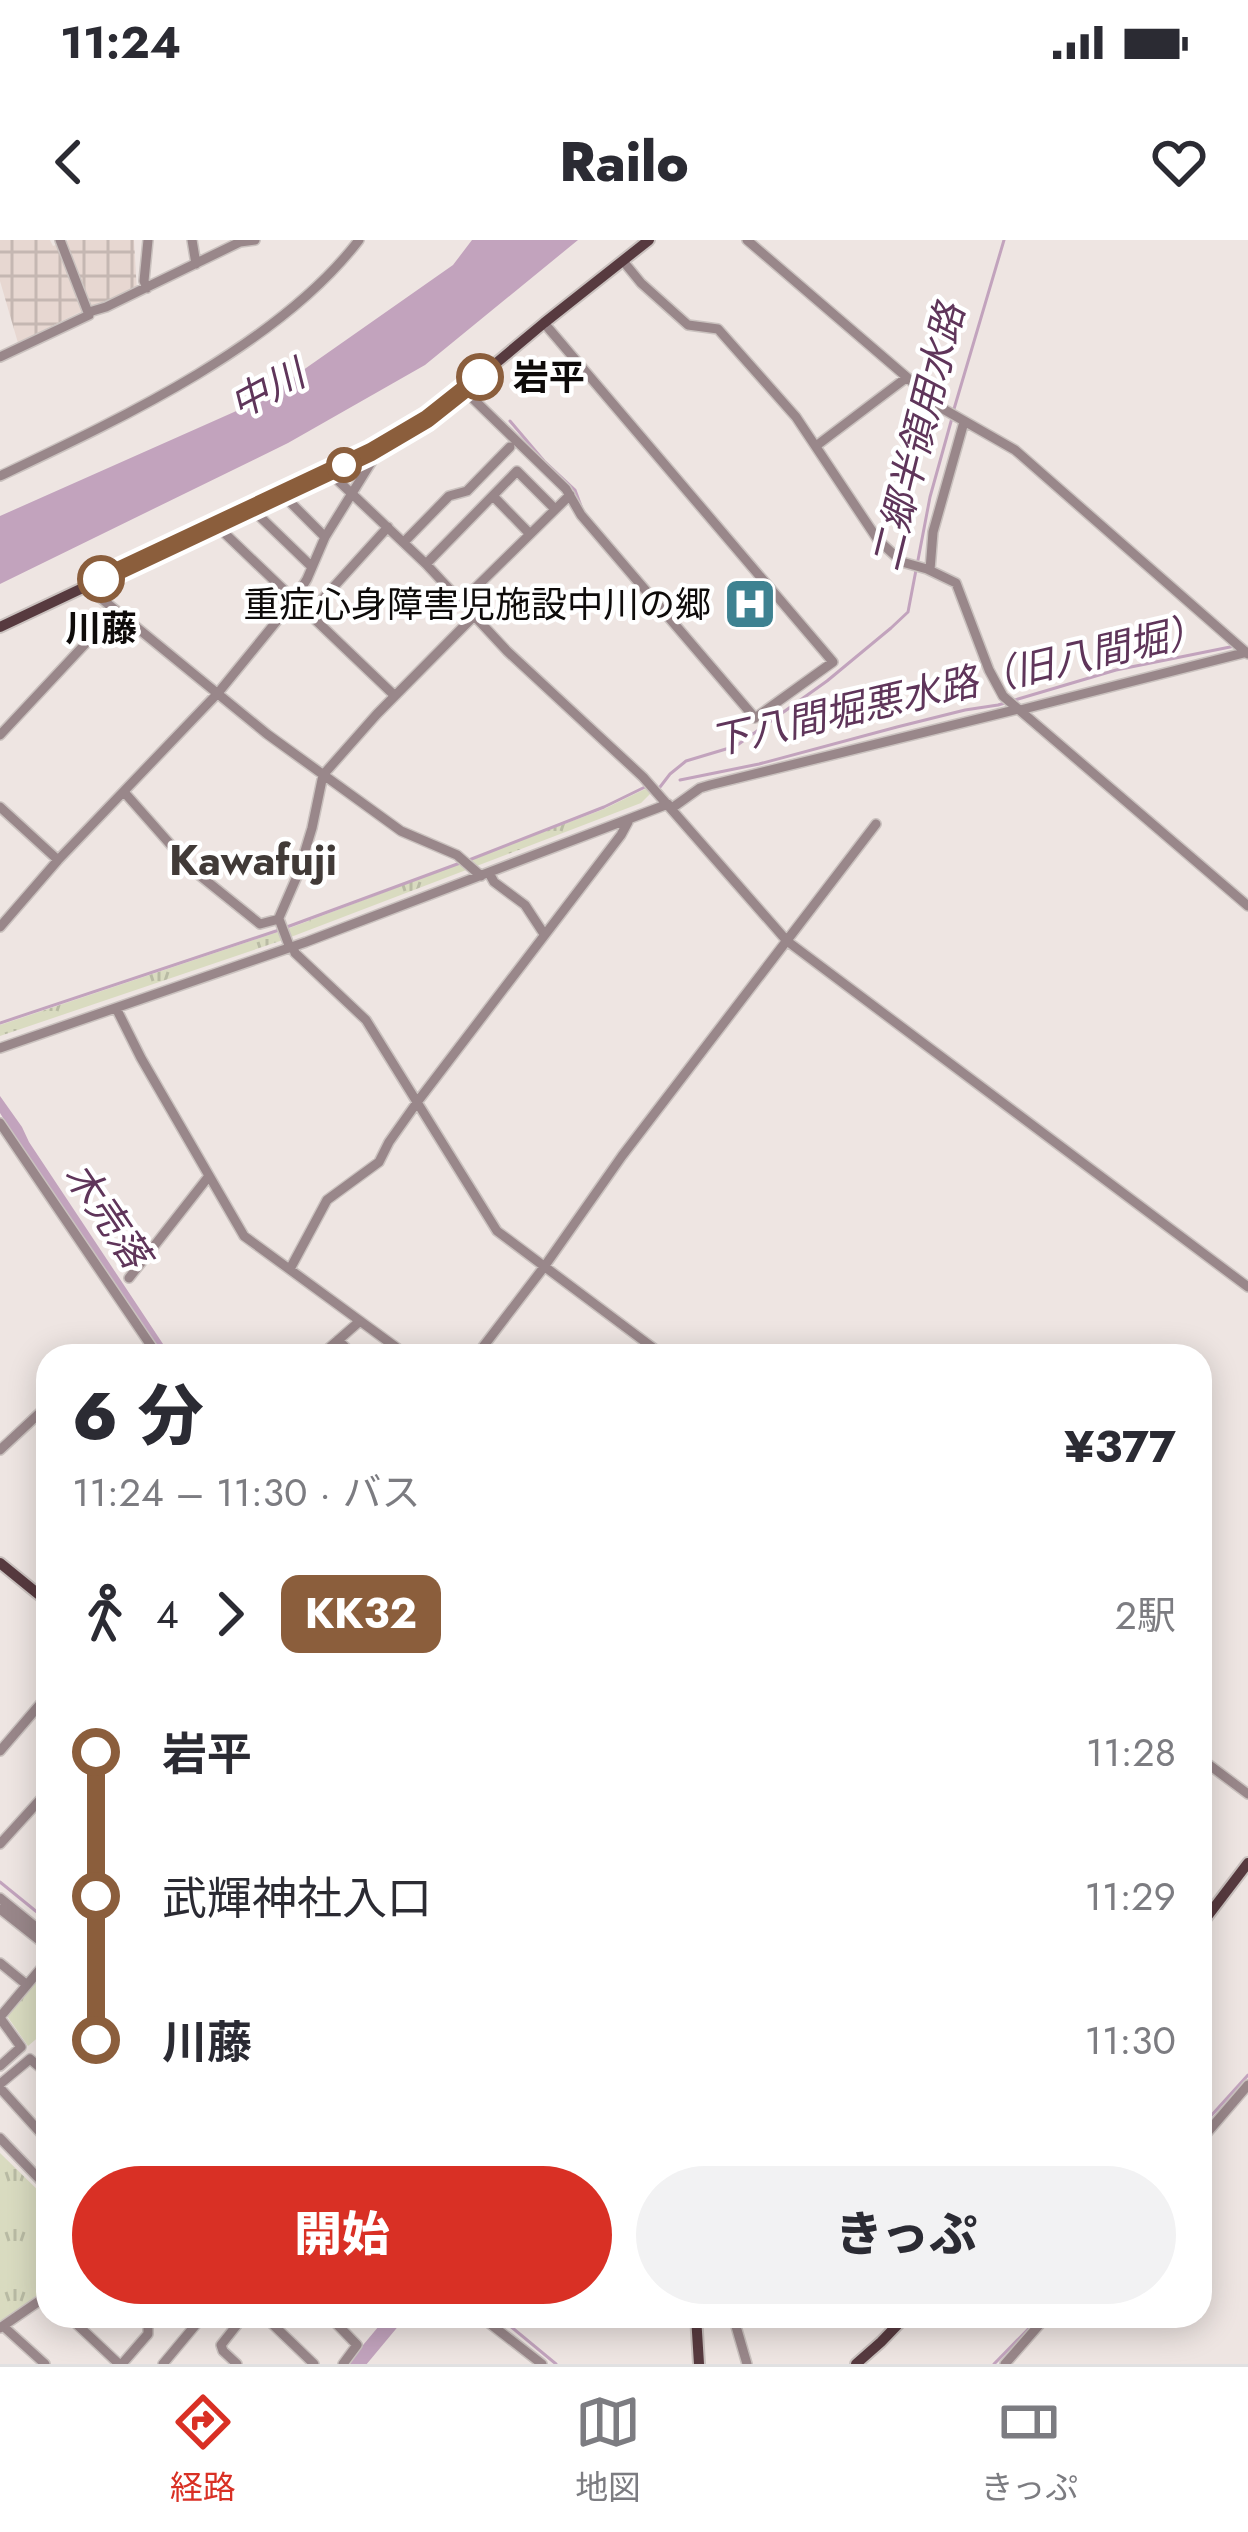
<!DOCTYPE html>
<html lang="ja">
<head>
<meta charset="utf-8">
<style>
	:root { --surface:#fff; --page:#f2f2f3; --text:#2b2b33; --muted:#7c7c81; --line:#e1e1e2; --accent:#d93025 }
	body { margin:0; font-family:Jost,"Noto Sans JP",sans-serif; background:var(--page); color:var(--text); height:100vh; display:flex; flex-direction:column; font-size:45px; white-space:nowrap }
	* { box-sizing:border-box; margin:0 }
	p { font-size:39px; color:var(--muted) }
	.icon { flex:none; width:66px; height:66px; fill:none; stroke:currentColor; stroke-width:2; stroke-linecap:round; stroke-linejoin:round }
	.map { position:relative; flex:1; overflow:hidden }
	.side { position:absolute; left:36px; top:1104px; width:1176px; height:984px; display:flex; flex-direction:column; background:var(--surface); border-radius:36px; box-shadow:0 6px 30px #0003 }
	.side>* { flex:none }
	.badge { padding:0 24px; border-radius:18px; font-size:42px; line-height:78px }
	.map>.badge { position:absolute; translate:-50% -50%; box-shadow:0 0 0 6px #fff }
	.legs { display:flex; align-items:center; gap:18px; height:132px; padding:0 36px; font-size:39px }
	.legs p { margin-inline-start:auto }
	.summary { display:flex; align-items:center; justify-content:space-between; height:204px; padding:0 36px }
	h1 { font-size:66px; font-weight:800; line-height:90px }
	.cta { display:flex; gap:24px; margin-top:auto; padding:24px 36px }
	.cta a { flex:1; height:138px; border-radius:72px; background:var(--accent); color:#fff; font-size:48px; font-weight:800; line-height:138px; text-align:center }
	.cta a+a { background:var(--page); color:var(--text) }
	ul { padding:0 36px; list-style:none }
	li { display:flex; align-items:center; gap:42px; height:144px; font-size:45px }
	li i { display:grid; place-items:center; width:18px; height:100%; margin:0 15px; background:currentColor }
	li i::after { content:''; width:30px; height:30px; margin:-15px; border:9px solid; border-radius:50%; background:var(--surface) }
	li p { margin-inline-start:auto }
	li:first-child i { background:linear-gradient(#0000 50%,currentColor 0) }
	li:last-child i { background:linear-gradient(currentColor 50%,#0000 0) }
	.status { display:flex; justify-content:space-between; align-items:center; height:84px; padding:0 60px; background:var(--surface); direction:ltr }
	.status svg { height:33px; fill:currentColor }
	header { display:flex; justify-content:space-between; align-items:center; height:156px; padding:0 36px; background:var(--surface); font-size:54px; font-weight:800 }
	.tab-bar { display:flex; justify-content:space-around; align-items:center; height:168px; border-top:3px solid var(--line); background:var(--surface); font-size:33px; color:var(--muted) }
	.tab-bar a { display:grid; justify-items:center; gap:6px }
	.tab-bar .active { color:var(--accent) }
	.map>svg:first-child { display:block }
</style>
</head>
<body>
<div class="status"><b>11:24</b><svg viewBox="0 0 49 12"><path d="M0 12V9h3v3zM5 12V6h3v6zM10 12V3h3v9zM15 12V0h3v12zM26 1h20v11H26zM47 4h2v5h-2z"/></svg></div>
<header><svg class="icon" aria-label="back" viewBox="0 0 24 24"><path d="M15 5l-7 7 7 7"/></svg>Railo<svg class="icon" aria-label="heart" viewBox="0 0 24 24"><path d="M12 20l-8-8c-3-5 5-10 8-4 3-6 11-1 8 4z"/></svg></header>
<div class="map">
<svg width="1248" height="2124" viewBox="0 0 1248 2124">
	<defs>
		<pattern id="industrial-grid" width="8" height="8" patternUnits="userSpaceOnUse" patternTransform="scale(3)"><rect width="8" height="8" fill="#e7d7d1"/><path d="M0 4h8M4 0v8" fill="none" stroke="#c5b7b2"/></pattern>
		<pattern id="park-tufts" width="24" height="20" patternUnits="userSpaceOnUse" patternTransform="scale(3)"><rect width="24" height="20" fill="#d9dbc0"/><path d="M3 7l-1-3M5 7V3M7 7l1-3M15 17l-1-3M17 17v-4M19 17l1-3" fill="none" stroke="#b9bba4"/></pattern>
	</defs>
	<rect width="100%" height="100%" fill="#eee5e2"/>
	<path fill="url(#industrial-grid)" d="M0 0H50L53 6 69 0H134L137 53 78 73 18 103 0 41Z"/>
	<path fill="url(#park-tufts)" d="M647 548 651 553 641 563 283 700 0 796V785L287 689 604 569Z
		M48 1724V1789L28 1806 7 1776Z
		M0 1913 48 1960V2048L0 2082Z"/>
	<path fill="#c2a3bd" d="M472 0H578L425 125 288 203 0 344V276L259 161 453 25Z
		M0 856 22 887 29 902 171 1116H164L13 894 0 873Z"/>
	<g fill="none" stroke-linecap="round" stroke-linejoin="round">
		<path stroke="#c2a3bd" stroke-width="3" d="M954 169 1004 0
			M510 181 544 221 575 250 581 266
			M918 320 930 257 952 178
			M680 540 759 524 897 487 965 470 998 465 1116 430 1235 406
			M660 547 670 534 686 521 736 506 827 441 891 388 908 372 916 330
			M469 620 604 567 645 547
			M0 783 276 691 460 623
			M0 1642 48 1681
			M1200 1888 1248 1835
			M498 2076 556 2124
			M994 2124 1041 2076"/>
		<path stroke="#c2a3bd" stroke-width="15" d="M357 2124 397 2076"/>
		<g stroke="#cac2bf" stroke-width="12">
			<path id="minor" d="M192 0 196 24
				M747 0 945 170 1015 210 1248 414
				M623 21 641 43 688 85 718 89 796 177 878 300 902 322 927 329 956 343 989 430 1003 456 1248 666
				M147 48 144 41 148 0
				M89 72 106 67 240 2 255 0
				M0 117 89 75 60 0
				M464 150 566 249 581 275 755 478 833 422 544 83
				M816 206 906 138
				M329 232 426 324 507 411 643 537 787 701 1248 1047
				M0 236C118 180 279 105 359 0
				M282 254 325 297
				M493 256 529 293
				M252 269 312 327
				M216 285 394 455
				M404 302 449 256 467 251 510 207
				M426 324 517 231 554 268
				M930 330 933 292 964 182
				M86 346 267 494 401 591 457 615 481 636
				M462 361 570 255
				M309 374 388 287
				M1020 470 1247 412
				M0 495 116 371
				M124 552 193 630 260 684 279 679 290 708
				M0 567 58 620
				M672 568 700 548 710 545 1018 469
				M489 633 494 642 525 665 544 694
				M278 680 298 634 312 588 323 535 377 474 475 375
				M0 687 58 620 218 453 294 360 307 339 325 297 372 221 371 212
				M293 707 295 713 366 780 497 991 664 1116
				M116 768 141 818 244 996 408 1116
				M0 808 306 702 668 564
				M0 883 158 1116
				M290 1029 327 960 379 922 389 902 418 861 621 595 628 582
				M129 1038 209 936
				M338 1100 354 1116
				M320 1116 360 1081
				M476 1116 544 1027 622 916 876 584
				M0 1210 45 1168
				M0 1511 48 1455
				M1200 1518 1248 1554
				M0 1604 48 1551
				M0 1658 48 1697
				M0 1669 48 1707
				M0 1723 27 1745
				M0 1777 48 1720
				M0 1778 21 1807 0 1826
				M0 1844 30 1819 48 1834
				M0 1848 48 1901
				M0 1898 48 1948
				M1200 1901 1248 1845
				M68 2076 119 2124
				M264 2076 314 2124
				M329 2076 357 2105 343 2124
				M480 2076 542 2124
				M733 2076 747 2124
				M3 2086 45 2124
				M0 2088 48 2055
				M122 2124 148 2094V2086L138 2076
				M163 2124 203 2076
				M237 2124 223 2111 221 2105 244 2076
				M1005 2124 1047 2076"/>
		</g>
		<g stroke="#cac2bf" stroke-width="14">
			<path id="major" d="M0 387 371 212 446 165 544 83 649 0
				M0 1323 48 1362
				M1200 1686 1248 1623
				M696 2076 699 2124
				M856 2124 881 2102 906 2076"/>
		</g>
		<use href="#minor" stroke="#99878a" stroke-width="9"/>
		<use href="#major" stroke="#573a3f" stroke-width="10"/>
	</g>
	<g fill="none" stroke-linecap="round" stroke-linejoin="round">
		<g stroke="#fff" stroke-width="27">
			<path id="line-1" d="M101 339 371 212 427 179 480 137"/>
		</g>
		<use href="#line-1" stroke="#8b5e3c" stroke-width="18"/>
	</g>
	<defs>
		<g id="hospital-square" transform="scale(2.7)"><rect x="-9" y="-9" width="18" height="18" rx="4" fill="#3e8291" stroke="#fff"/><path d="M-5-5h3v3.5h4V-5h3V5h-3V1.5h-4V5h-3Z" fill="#fff"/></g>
	</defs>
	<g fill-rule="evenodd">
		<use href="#hospital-square" x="750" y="364"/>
	</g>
	<g fill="#fff" stroke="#8b5e3c" stroke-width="6">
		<circle cx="480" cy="137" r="21"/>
		<circle cx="344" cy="225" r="15"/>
		<circle cx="101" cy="339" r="21"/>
	</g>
	<g text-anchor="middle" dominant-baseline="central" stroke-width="9" stroke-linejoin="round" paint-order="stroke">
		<g font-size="36" font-weight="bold" fill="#0e0b0a" stroke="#fff" text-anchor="start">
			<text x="513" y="137">岩平</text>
			<text x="101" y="388" text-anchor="middle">川藤</text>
		</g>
		<g font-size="36" fill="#0e0b0a" stroke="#fff" text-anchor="end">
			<text x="711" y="364">重症心身障害児施設中川の郷</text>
		</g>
		<g font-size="39" font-style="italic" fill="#5f355a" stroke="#fff">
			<text transform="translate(267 149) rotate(-28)">中川</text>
			<text transform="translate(918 197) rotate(-76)">二郷半領用水路</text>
			<text transform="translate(958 445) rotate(-13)">下八間堀悪水路（旧八間堀）</text>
			<text transform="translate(107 975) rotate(56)">木売落</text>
		</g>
		<g font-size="42" font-weight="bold" fill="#413a37" stroke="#fff">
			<text x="253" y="620">Kawafuji</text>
		</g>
	</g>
</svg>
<section class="side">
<div class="summary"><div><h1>6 分</h1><p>11:24 – 11:30 · バス</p></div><b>¥377</b></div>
<div class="legs"><svg class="icon" aria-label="walk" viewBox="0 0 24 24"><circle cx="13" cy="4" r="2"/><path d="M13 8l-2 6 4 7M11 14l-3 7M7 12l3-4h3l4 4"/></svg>4<svg class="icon" aria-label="forward" viewBox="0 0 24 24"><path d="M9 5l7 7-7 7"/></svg><b class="badge" style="background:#8b5e3c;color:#fff">KK32</b><p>2駅</p></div>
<ul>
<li><i style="color:#8b5e3c"></i><b>岩平</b><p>11:28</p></li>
<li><i style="color:#8b5e3c"></i><span>武輝神社入口</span><p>11:29</p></li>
<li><i style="color:#8b5e3c"></i><b>川藤</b><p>11:30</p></li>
</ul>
<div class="cta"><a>開始</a><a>きっぷ</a></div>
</section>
</div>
<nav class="tab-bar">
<a class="active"><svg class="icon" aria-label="directions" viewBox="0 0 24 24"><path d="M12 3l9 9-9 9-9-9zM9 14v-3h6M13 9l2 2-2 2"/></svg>経路</a>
<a><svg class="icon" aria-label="map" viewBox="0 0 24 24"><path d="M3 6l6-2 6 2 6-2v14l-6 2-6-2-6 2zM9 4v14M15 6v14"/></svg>地図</a>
<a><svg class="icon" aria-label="tickets" viewBox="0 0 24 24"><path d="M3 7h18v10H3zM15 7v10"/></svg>きっぷ</a>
</nav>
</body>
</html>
